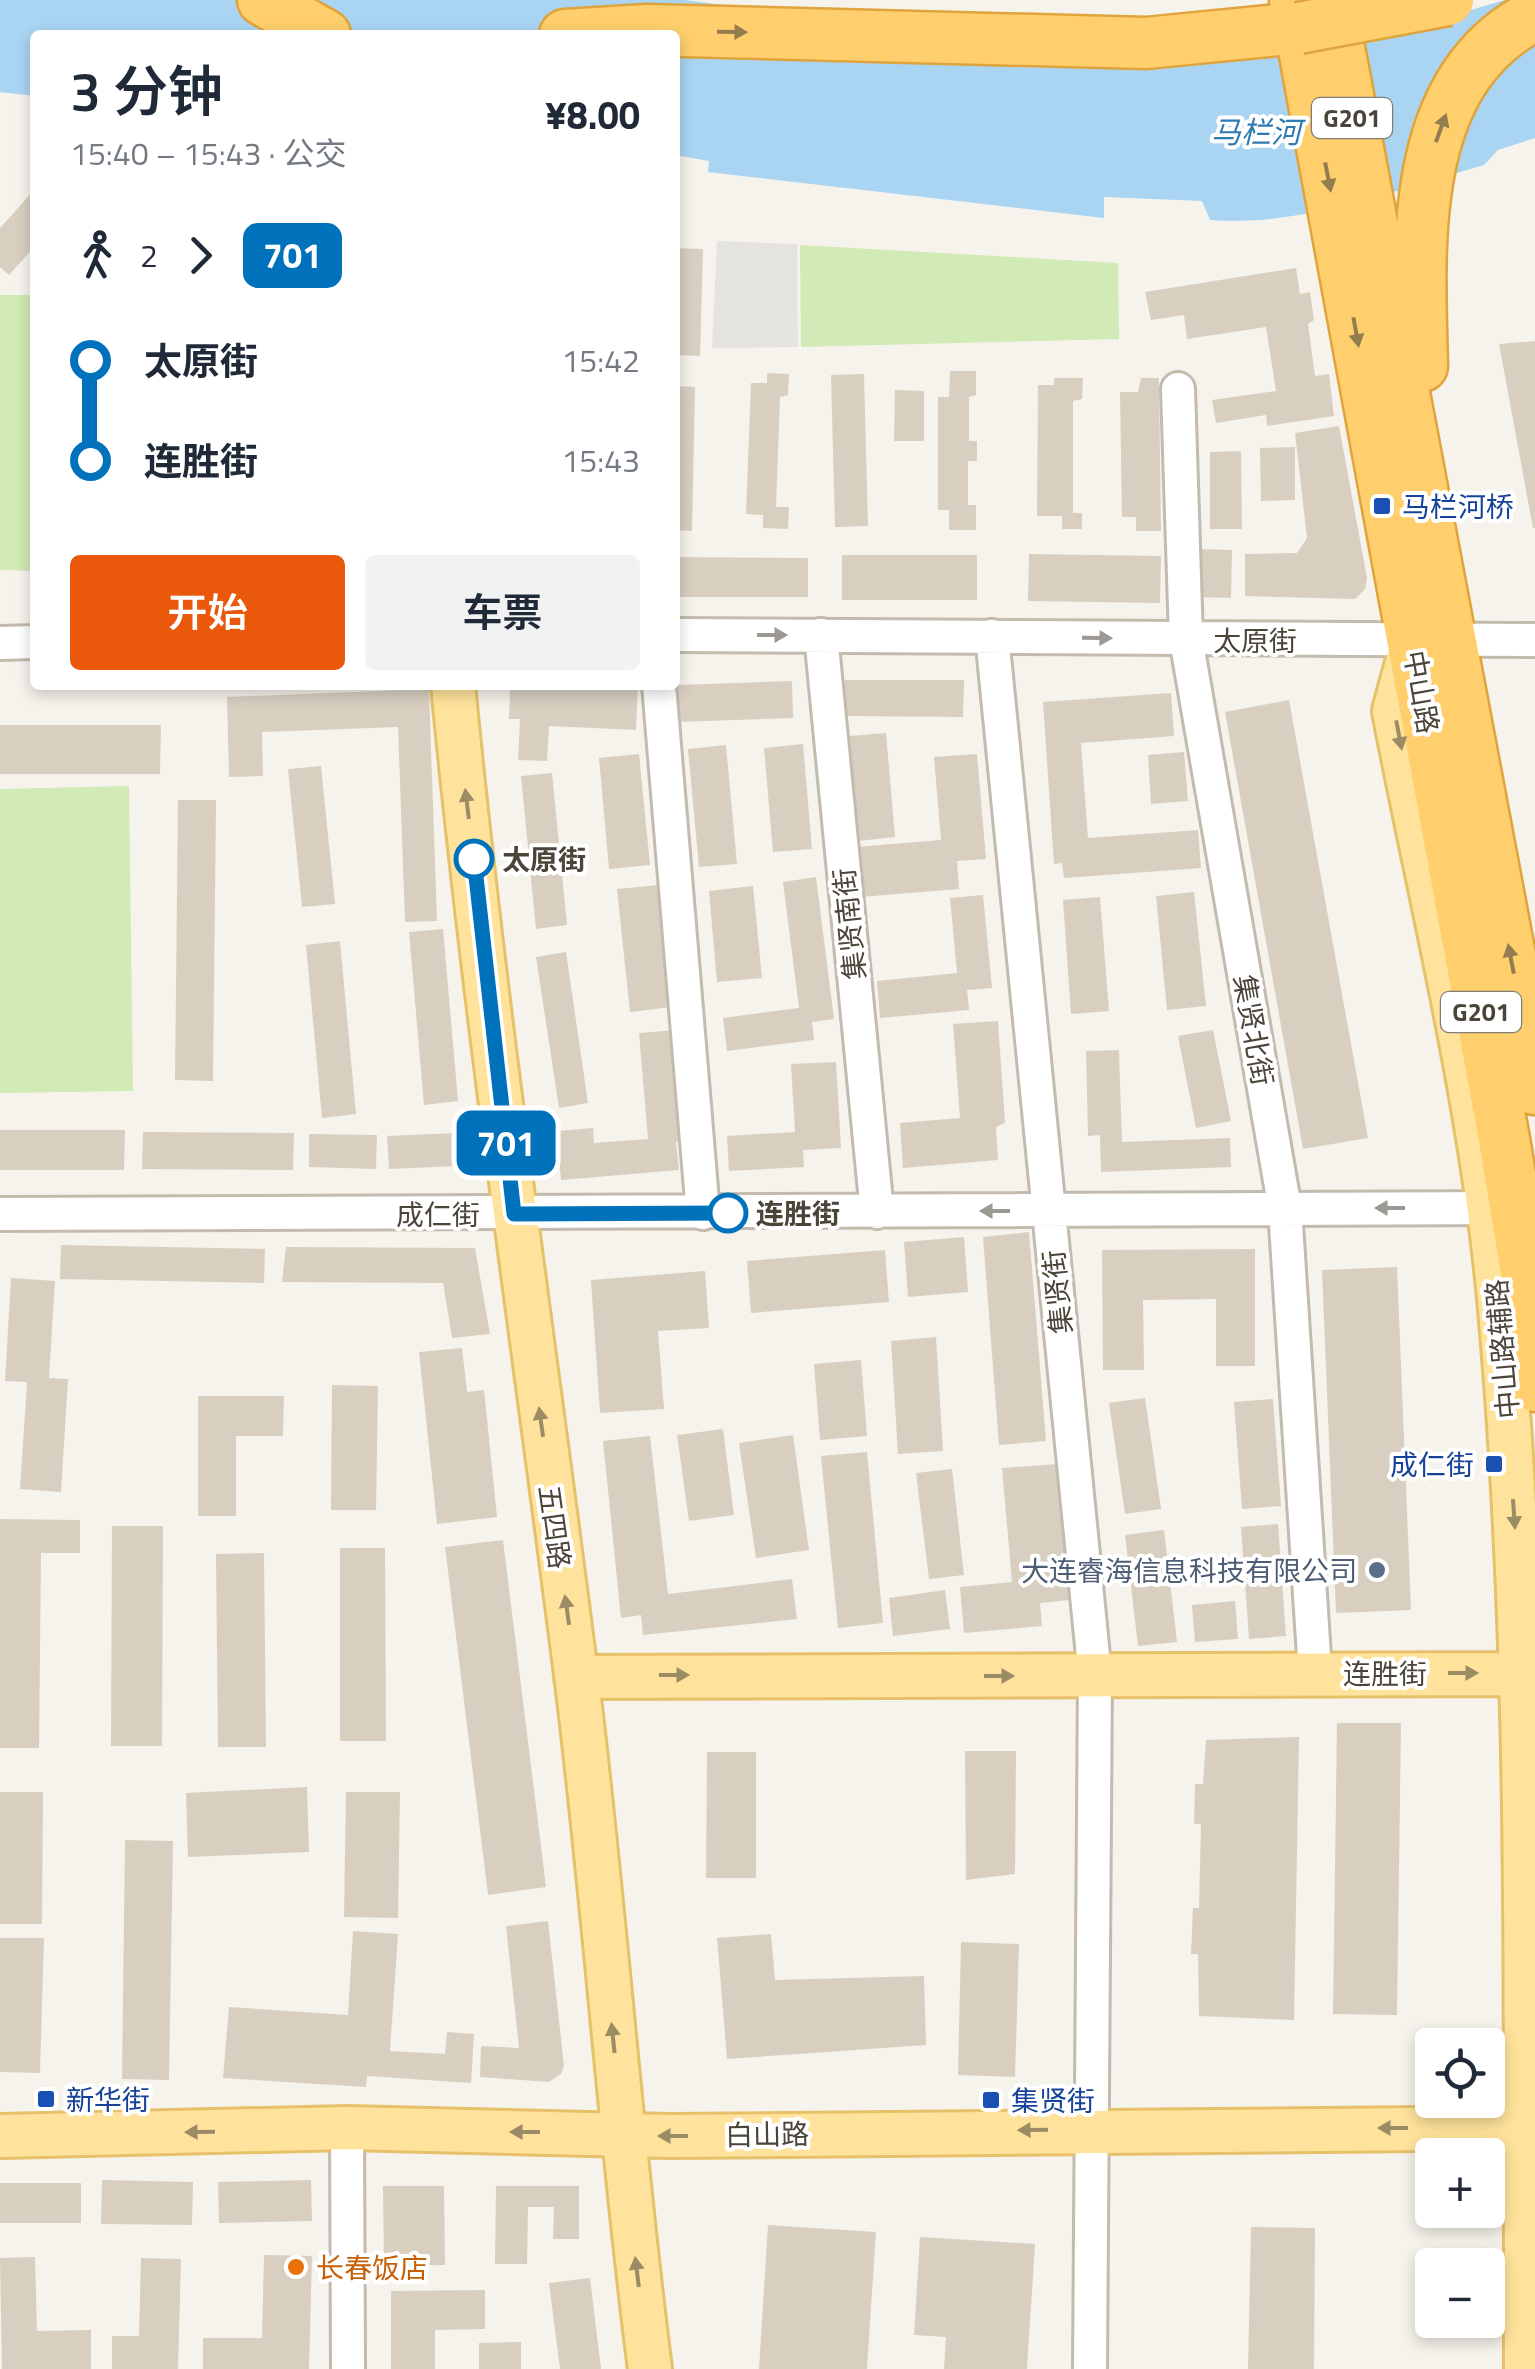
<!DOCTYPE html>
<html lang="zh">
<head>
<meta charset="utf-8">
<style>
	:root { --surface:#fff; --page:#f2f2f3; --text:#1f2937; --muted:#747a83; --accent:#ea580c }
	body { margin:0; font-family:"Titillium Web","Noto Sans SC",sans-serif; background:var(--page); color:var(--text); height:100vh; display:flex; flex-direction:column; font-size:38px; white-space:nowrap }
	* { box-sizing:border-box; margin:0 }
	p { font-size:32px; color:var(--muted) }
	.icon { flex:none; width:55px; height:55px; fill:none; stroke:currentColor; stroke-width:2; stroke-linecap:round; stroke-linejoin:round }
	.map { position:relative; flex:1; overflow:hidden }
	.side { position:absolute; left:30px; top:30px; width:650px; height:660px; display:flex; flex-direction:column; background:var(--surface); border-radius:10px; box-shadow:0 5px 15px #0003 }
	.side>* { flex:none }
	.badge { padding:0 20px; border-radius:15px; font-size:35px; line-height:65px }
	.buttons { position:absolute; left:1415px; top:2028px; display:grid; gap:20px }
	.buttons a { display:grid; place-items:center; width:90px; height:90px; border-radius:10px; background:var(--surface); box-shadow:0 5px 15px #0003; font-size:50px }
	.map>.badge { position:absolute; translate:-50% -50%; box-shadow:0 0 0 5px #fff }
	.legs { display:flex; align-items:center; gap:15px; height:110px; padding:0 40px; font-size:32px }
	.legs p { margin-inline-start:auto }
	.overview { display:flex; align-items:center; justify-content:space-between; height:170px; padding:0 40px }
	h1 { font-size:55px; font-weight:600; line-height:75px }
	.button { display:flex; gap:20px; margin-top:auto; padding:20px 40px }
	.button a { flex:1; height:115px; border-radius:10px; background:var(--accent); color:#fff; font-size:40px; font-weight:600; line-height:115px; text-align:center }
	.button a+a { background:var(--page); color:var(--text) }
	ul { padding:0 40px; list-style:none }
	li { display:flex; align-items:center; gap:35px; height:100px; font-size:38px }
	li i { display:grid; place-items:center; width:15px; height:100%; margin:0 12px; background:currentColor }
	li i::after { content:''; width:25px; height:25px; margin:-12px; border:8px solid; border-radius:50%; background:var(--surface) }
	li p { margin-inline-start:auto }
	li:first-child i { background:linear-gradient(#0000 50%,currentColor 0) }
	li:last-child i { background:linear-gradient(currentColor 50%,#0000 0) }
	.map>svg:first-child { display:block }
</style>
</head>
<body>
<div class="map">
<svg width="1535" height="2369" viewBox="0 0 1535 2369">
	<rect width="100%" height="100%" fill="#f6f3ec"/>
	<path fill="#d2eab5" d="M800 245 1118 263 1119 339 801 347Z
		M0 295H35V571L0 570Z
		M129 786 133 1091 0 1093V789Z"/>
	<path fill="#e5e3e0" d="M717 241 797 244 798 347 712 348Z"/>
	<path fill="#a9d4f2" d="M0 0H685L916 31 1447 17 1505 0H1535V138L1498 150 1484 165C1396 190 1302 227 1210 220L1202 201 1104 197V218L708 172 709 161 675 155V35H35V96L0 92Z"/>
	<path fill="#d8cfc1" d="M35 189V246L9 275 0 267V228Z
		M675 248 703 249 700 356 675 355Z
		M1296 268 1300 294 1310 292 1314 320 1308 324 1315 376 1329 374 1334 416 1267 426 1266 415 1216 423 1212 400 1276 391 1266 327 1187 339 1184 315 1151 320 1145 292Z
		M1535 341V528H1533L1499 344Z
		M950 371H976V395L969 397V441H977V461H968V505H976V530H949V510H938V397H949Z
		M767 373 789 374 788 395 780 397 776 507H789L788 529 763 528V515L746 514 751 383H767Z
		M864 374 868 526 835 527 831 375Z
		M1054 378H1083L1082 399 1073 401V513H1082V529H1062V516H1037L1038 385H1054Z
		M1141 378H1159L1161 531H1136V517H1122L1120 392H1138Z
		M675 386 695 387 692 531 675 530Z
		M895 390 924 391V441H894Z
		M1339 426 1367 578 1365 589 1355 599 1245 596V554L1297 553 1307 538 1295 433Z
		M1295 447V500L1261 501 1260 448Z
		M1241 451 1242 529H1210V452Z
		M1197 549 1232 550 1231 598 1195 597Z
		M1029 554 1161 556 1160 603 1028 601Z
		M842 555H977V600H842Z
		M675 557 808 558V597H675Z
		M845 680H964L963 717 844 716Z
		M792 681 793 718 679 722 678 685Z
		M534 685H638L636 730 549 726 547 761 518 760 520 719H509L510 689 533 690Z
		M429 689 437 921 405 922 398 727 262 732 263 776 229 777 227 697Z
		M1171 693 1174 736 1081 743 1088 838 1198 830 1201 868 1064 878 1062 863 1054 864 1043 702Z
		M1289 700 1368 1138 1303 1149 1225 712Z
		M0 725H161L160 774H0Z
		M886 733 895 837 858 841 849 736Z
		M803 744 812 849 773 852 764 748Z
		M726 745 737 864 699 867 688 749Z
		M1184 752 1188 801 1151 804 1148 755Z
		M639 754 650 865 609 869 599 758Z
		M977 754 986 859 957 861 959 889 860 897 856 847 941 840 934 757Z
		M321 766 335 904 302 907 288 769Z
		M552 773 567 925 536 929 521 776Z
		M178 800H216L213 1081 175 1080Z
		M816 877 834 1019 812 1022 814 1040 727 1051 723 1018 799 1008 783 882Z
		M659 885 672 1007 630 1012 617 889Z
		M753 886 762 978 717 982 709 891Z
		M1194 892 1206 1006 1167 1010 1156 896Z
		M983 895 992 988 967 990 969 1010 880 1018 877 981 957 973 950 898Z
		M1100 897 1109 1011 1071 1014 1063 900Z
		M443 929 458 1101 424 1105 409 932Z
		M340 941 356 1114 322 1118 306 945Z
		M566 952 588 1103 559 1108 536 957Z
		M998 1021 1005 1123 996 1127 998 1160 903 1168 900 1123 960 1118 953 1024Z
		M677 1030 686 1137 676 1142 679 1170 561 1180 557 1131 593 1128 594 1143 648 1139 639 1033Z
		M1213 1030 1231 1121 1196 1128 1178 1036Z
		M1119 1050 1122 1142 1230 1138 1231 1167 1101 1172 1100 1135 1088 1136 1086 1051Z
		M836 1062 841 1148 803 1150 804 1167 729 1171 727 1136 795 1132 791 1064Z
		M0 1130H125L124 1170H0Z
		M143 1132 294 1133 293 1170 142 1169Z
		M456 1133 457 1166 389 1169 387 1136Z
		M309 1134 377 1135 376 1169 309 1167Z
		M1029 1232 1046 1441 999 1445 983 1237Z
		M964 1237 968 1292 908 1297 904 1242Z
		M61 1245 265 1249 264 1283 60 1279Z
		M286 1247 475 1248 490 1334 452 1338 443 1283 282 1282Z
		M1255 1249V1366H1216V1299L1143 1300 1144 1370H1103L1102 1250Z
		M885 1250 889 1302 751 1313 747 1261Z
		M1397 1267 1411 1610 1336 1613 1322 1270Z
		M705 1271 709 1328 658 1331 664 1409 600 1413 591 1280Z
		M11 1278 55 1281 49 1378 68 1379 61 1492 20 1489 27 1382 5 1381Z
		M936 1337 943 1451 898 1454 891 1341Z
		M462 1348 467 1392 484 1390 497 1517 437 1524 419 1352Z
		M861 1360 867 1436 820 1440 814 1364Z
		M332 1385 378 1386 376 1510H331Z
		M198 1396H284L283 1436H236V1516H198Z
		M1145 1398 1161 1509 1125 1514 1109 1403Z
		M1273 1399 1281 1506 1242 1509 1234 1402Z
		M723 1429 734 1515 689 1521 677 1435Z
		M793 1435 809 1550 756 1558 739 1443Z
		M650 1436 668 1594 792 1579 797 1619 643 1635 641 1615 621 1618 603 1441Z
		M867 1452 883 1623 838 1628 821 1456Z
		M1058 1464 1070 1600 1040 1603 1042 1626 964 1633 960 1587 1012 1582 1002 1468Z
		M952 1469 964 1575 929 1579 916 1473Z
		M0 1519 80 1520V1553H41L39 1748H0Z
		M1278 1524 1286 1636 1249 1639 1241 1527Z
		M112 1526H163L162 1746H111Z
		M1164 1530 1177 1642 1138 1646 1125 1535Z
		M503 1540 546 1887 488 1895 445 1547Z
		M340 1548H385L386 1741H340Z
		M264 1553 266 1747H218L216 1554Z
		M945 1590 950 1629 893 1636 889 1598Z
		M1235 1601 1238 1639 1195 1642 1192 1605Z
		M1337 1723H1401L1397 2015 1333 2014Z
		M1299 1737 1294 2020 1199 2016 1198 1954H1191L1193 1908H1199L1201 1824H1194L1195 1784H1203L1206 1740Z
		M965 1751H1016L1015 1874 966 1880Z
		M707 1752H756V1878H706Z
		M307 1787 309 1852 188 1857 186 1793Z
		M0 1792H43L42 1924H0Z
		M346 1792H400L398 1918 344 1917Z
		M125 1840 173 1841 169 2080 122 2079Z
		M548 1921 564 2066 561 2074 549 2082 480 2077 481 2046 519 2048 506 1926Z
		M353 1931 398 1934 390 2051 445 2054 447 2032 474 2034 471 2083 367 2076 366 2087 223 2078 229 2007 348 2015Z
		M771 1934 775 1980 924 1976 926 2045 727 2059 717 1938Z
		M0 1938H44L40 2073 0 2072Z
		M961 1942 1019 1944 1015 2077 958 2075Z
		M102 2180 193 2182 192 2225 101 2224Z
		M311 2180 312 2221 219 2223 218 2182Z
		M0 2183H81V2223H0Z
		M383 2186H444L445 2265 384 2266Z
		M496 2186H579V2239H553L554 2207H528L527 2264H495Z
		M768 2225 876 2232 867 2369H759Z
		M1251 2227 1315 2228 1314 2369H1248Z
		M920 2237 1035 2244 1027 2369H944L946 2337 914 2335Z
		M264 2255 312 2256 309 2369H203V2338H262Z
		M35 2257 37 2331 91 2330V2369H2L0 2258Z
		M141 2258 181 2259 178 2369H112V2336H139Z
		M590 2278 601 2369H560L549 2283Z
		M485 2290V2329L435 2330V2369H391V2291Z
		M521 2342V2369H479V2343Z"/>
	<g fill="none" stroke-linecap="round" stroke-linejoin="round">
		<g stroke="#c2bbae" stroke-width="38">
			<path id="minor" d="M1178 389 1186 639 1285 1209 1315 1672
				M675 635 1535 640
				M821 635 877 1212
				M992 636 1095 1676 1090 2369
				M0 643 35 642
				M659 685 703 1213
				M0 1214 1511 1208
				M347 2128 348 2369"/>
		</g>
		<g stroke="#e6c16a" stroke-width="48">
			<path id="major" d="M1413 641 1394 711C1431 902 1479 1094 1498 1288 1532 1648 1525 2008 1526 2369
				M453 685C485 1016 534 1345 576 1674 605 1905 620 2138 650 2369
				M576 1677 1535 1674
				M0 2136 347 2128 670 2136 1535 2128"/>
		</g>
		<g stroke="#e0a43c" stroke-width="55">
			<path id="highway" d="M263 0 325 35
				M1295 0 1505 1145 1528 1284 1535 1386
				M1330 0 1535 1089
				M565 35 647 30 1146 43 1299 28
				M1422 366C1419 244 1407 80 1535 15"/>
		</g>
		<use href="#minor" stroke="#fff" stroke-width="32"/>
		<use href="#major" stroke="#ffe39c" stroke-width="42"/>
		<use href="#highway" stroke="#ffcf6e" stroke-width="50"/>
		<g stroke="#e0a43c" stroke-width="55" stroke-linecap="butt">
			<path id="highway-bridge" d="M1299 28 1448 0"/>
		</g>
		<use href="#highway-bridge" stroke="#ffcf6e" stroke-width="50"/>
	</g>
	<defs><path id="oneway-solid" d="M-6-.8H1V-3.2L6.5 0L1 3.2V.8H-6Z" transform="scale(2.5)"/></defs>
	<g fill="#937c4e">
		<use href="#oneway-solid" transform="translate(732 32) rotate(1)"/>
		<use href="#oneway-solid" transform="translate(1441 128) rotate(-70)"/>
		<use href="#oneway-solid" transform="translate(1328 177) rotate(79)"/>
		<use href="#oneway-solid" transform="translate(1356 332) rotate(80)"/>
		<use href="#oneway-solid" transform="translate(1511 959) rotate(-101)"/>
	</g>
	<g fill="#9c9892">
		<use href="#oneway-solid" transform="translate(772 635)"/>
		<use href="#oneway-solid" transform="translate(1097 638) rotate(1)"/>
		<use href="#oneway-solid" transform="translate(1390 1208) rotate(180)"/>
		<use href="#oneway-solid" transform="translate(995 1211) rotate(180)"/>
	</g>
	<g fill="#9c8c66">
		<use href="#oneway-solid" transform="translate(1399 735) rotate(79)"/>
		<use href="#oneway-solid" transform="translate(467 804) rotate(-97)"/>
		<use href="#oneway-solid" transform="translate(541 1422) rotate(-98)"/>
		<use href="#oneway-solid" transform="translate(1514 1514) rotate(86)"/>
		<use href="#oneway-solid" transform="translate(567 1610) rotate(-98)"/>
		<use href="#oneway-solid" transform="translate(1463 1673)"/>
		<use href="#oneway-solid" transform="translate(674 1675)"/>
		<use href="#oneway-solid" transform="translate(999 1676)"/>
		<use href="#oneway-solid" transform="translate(613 2038) rotate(-96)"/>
		<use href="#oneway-solid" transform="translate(1393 2128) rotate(180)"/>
		<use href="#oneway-solid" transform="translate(1033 2130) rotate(179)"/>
		<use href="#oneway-solid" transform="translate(200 2132) rotate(179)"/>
		<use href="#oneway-solid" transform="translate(525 2132) rotate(-180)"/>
		<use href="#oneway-solid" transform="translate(673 2136) rotate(-180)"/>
		<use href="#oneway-solid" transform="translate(637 2272) rotate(-97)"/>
	</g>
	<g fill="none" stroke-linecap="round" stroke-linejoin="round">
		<g stroke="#fff" stroke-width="22">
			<path id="line-1" d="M474 859 514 1214 728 1213"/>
		</g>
		<use href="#line-1" stroke="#0072bc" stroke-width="15"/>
	</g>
	<g fill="#1a4fb4" stroke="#fff" stroke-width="4">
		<rect x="1372" y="496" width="20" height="20" rx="5"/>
		<rect x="1484" y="1454" width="20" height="20" rx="5"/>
		<rect x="36" y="2089" width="20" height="20" rx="5"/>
		<rect x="981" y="2090" width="20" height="20" rx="5"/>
	</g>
	<g fill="#fff" stroke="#0072bc" stroke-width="5">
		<circle cx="474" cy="859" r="18"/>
		<circle cx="728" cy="1213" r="18"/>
	</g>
	<circle fill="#5c6f8a" stroke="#fff" stroke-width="4" cx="1377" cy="1570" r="10"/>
	<circle fill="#e8710a" stroke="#fff" stroke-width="4" cx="296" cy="2267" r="10"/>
	<g text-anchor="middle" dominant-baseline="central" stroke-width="8" stroke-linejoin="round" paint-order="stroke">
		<g fill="#fff" stroke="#817c74" stroke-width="2.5">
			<rect x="1312" y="98" width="80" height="40" rx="8"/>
			<rect x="1441" y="992" width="80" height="40" rx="8"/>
		</g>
		<g font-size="25" font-weight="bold" fill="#4b4439">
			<text x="1352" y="118">G201</text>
			<text x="1481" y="1012">G201</text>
		</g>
		<g font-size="28" fill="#164399" stroke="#fff" text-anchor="start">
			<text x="1402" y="506">马栏河桥</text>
			<text x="1474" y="1464" text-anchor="end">成仁街</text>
			<text x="66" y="2099">新华街</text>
			<text x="1011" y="2100">集贤街</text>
		</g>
		<g font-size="28" fill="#4b4439" stroke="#fff">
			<text x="1255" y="640">太原街</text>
			<text transform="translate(1422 692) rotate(80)">中山路</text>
			<text transform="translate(849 924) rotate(-96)">集贤南街</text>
			<text transform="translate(1254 1030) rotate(80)">集贤北街</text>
			<text x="438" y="1214">成仁街</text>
			<text transform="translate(1057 1292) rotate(-96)">集贤街</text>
			<text transform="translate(1502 1349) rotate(-95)">中山路辅路</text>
			<text transform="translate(555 1527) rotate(82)">五四路</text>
			<text x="1385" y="1673">连胜街</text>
			<text transform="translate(767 2134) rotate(-1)">白山路</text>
		</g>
		<g font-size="28" font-weight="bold" fill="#4b4439" stroke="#fff" text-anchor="start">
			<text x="502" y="859">太原街</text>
			<text x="756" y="1213">连胜街</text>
		</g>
		<g font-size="28" fill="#4e5e75" stroke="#fff" text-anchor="end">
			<text x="1357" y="1570">大连睿海信息科技有限公司</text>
		</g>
		<g font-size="28" fill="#c56008" stroke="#fff" text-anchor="start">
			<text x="316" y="2267">长春饭店</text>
		</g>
		<g font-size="30" font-style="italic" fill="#2e7ab2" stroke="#fff">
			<text x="1256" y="132">马栏河</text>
		</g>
	</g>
</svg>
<div class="buttons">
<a><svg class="icon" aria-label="locate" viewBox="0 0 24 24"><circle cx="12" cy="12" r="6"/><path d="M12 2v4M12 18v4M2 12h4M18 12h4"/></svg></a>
<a>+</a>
<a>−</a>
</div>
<b class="badge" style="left:506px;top:1143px;background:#0072bc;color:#fff">701</b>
<section class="side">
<div class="overview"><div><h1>3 分钟</h1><p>15:40 – 15:43 · 公交</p></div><b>¥8.00</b></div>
<div class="legs"><svg class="icon" aria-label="walk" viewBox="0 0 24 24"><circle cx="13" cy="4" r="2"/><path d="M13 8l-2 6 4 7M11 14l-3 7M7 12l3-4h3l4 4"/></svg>2<svg class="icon" aria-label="forward" viewBox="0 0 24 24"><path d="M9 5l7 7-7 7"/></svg><b class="badge" style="background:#0072bc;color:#fff">701</b></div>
<ul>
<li><i style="color:#0072bc"></i><b>太原街</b><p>15:42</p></li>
<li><i style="color:#0072bc"></i><b>连胜街</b><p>15:43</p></li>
</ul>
<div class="button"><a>开始</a><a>车票</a></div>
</section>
</div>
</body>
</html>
